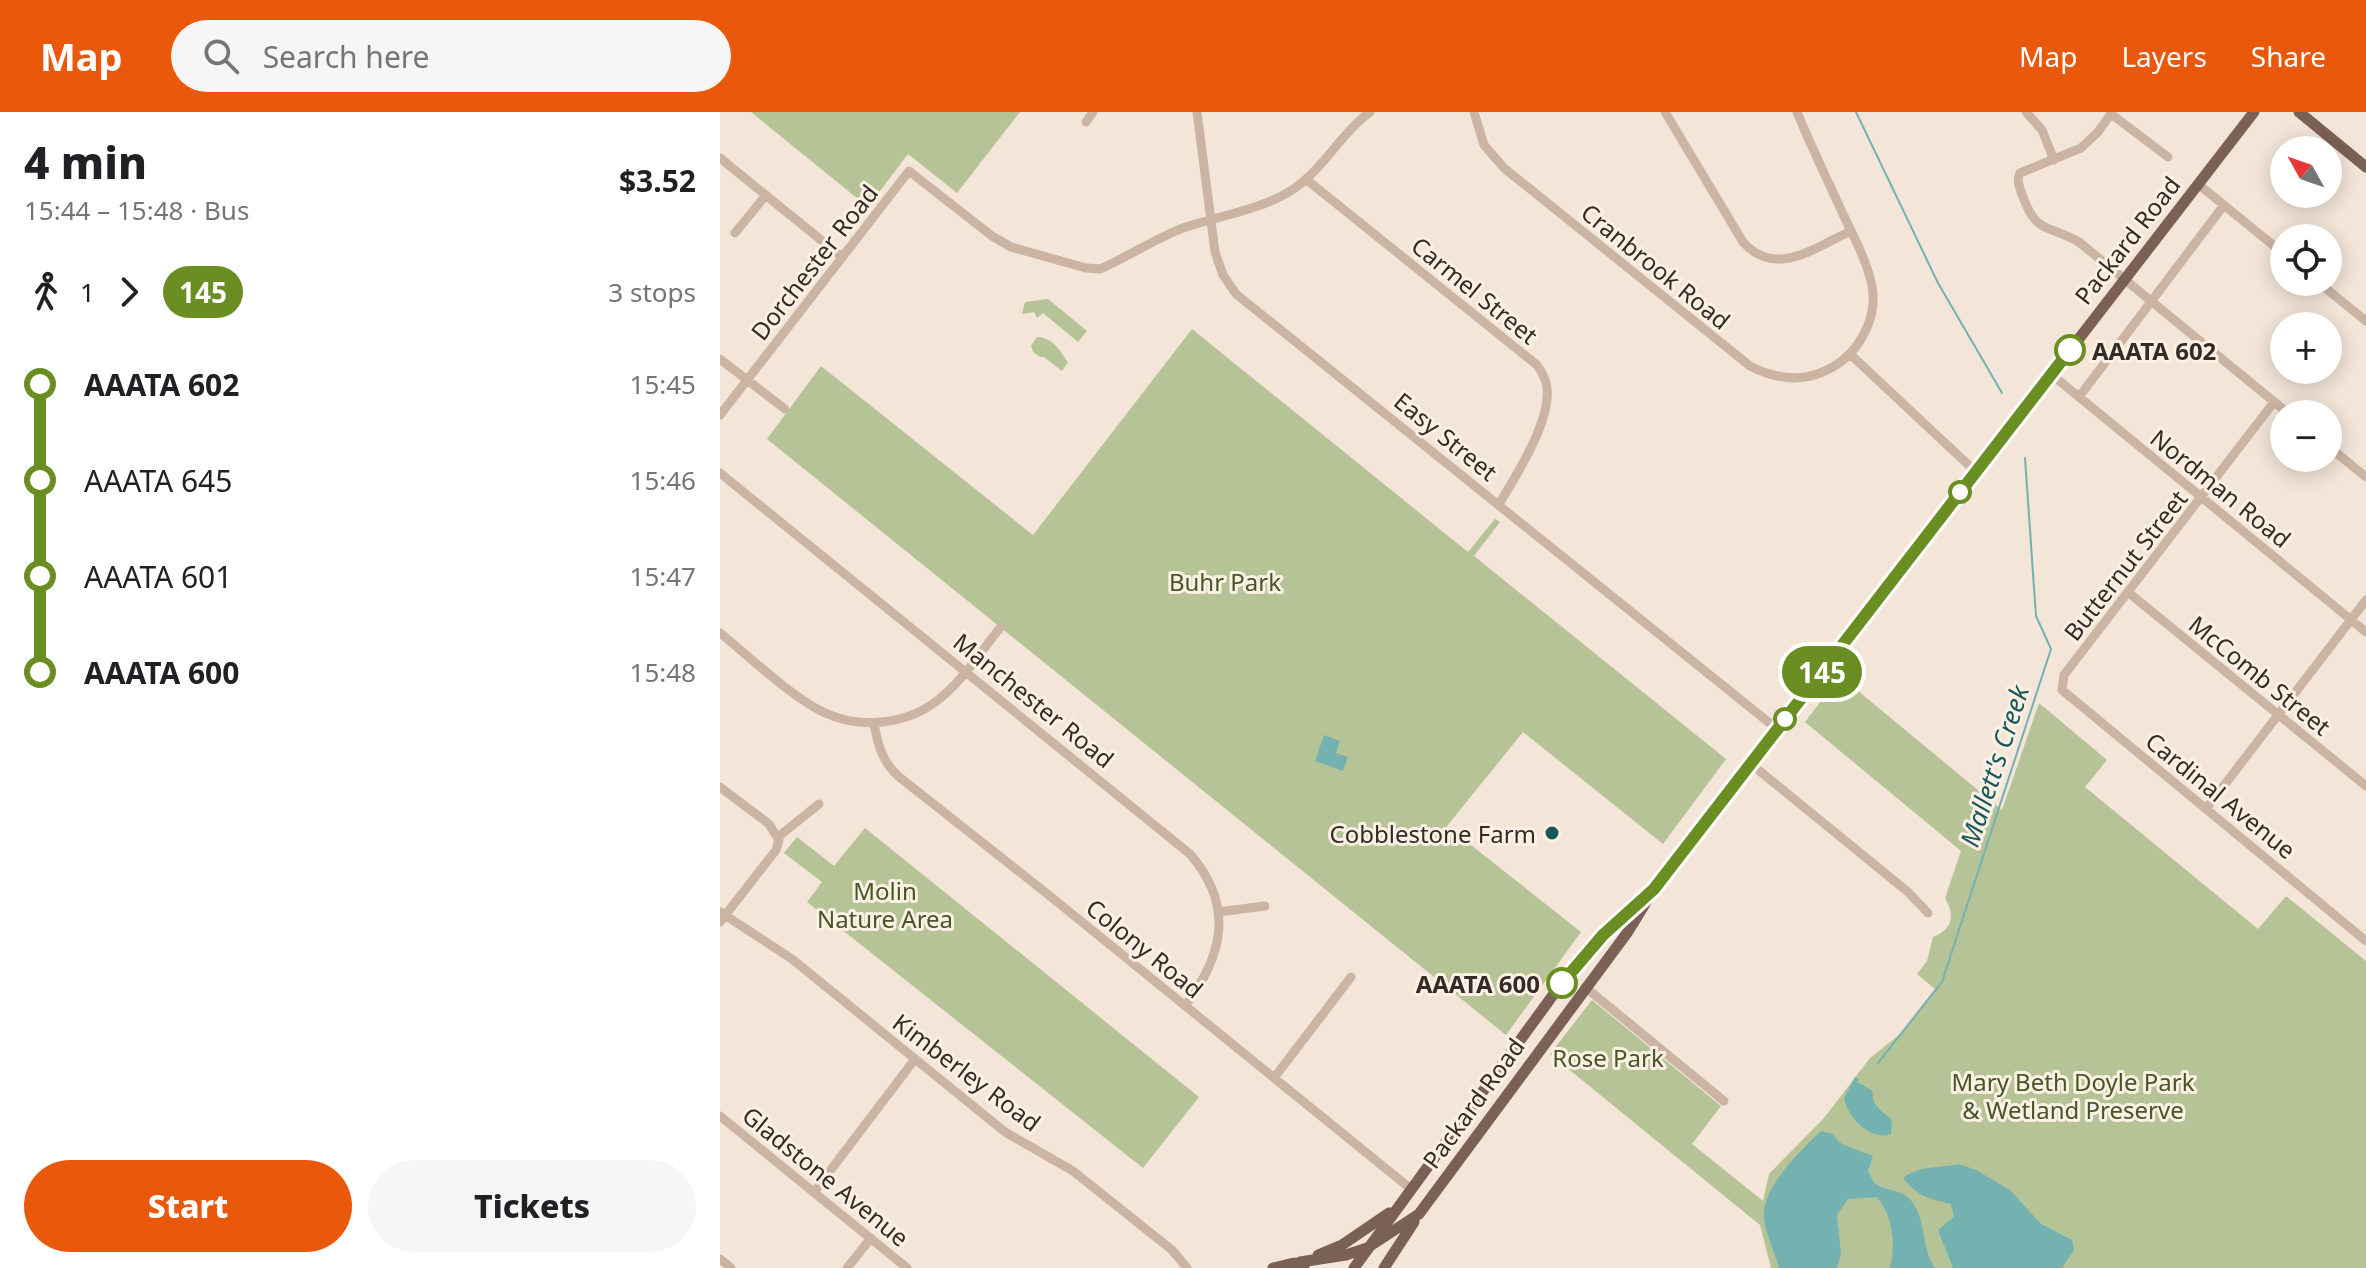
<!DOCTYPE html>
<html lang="en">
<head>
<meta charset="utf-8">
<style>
	:root { --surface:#fff; --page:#f6f6f6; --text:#202124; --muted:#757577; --accent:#ea580c }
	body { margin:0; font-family:"Noto Sans",sans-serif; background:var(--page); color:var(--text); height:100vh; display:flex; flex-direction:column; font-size:30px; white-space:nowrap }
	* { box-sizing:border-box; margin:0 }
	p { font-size:26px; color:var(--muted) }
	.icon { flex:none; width:44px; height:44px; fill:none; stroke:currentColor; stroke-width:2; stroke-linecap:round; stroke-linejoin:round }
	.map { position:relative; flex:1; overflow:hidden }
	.panel { display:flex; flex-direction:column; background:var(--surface); width:720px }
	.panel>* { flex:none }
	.badge { padding:0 16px; border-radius:26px; font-size:28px; line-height:52px }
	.needle { width:52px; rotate:310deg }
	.buttons { position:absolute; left:1550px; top:24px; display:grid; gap:16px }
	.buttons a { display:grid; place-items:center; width:72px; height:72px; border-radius:50%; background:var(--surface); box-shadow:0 4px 20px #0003; font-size:40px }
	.map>.badge { position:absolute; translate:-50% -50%; box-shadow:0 0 0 4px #fff }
	.legs { display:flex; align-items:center; gap:12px; height:88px; padding:0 24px; font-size:26px }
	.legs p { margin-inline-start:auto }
	.headline { display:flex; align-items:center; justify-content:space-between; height:136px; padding:0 24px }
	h1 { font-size:44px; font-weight:800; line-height:60px }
	.primary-button { display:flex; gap:16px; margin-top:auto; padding:16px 24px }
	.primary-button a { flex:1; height:92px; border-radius:48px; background:var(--accent); color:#fff; font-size:32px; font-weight:800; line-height:92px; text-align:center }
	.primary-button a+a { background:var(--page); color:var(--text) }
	ul { padding:0 24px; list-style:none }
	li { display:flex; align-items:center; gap:28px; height:96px; font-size:30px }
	li i { display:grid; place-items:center; width:12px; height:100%; margin:0 10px; background:currentColor }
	li i::after { content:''; width:20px; height:20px; margin:-10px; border:6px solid; border-radius:50%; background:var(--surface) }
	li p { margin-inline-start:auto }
	li:first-child i { background:linear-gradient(#0000 50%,currentColor 0) }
	li:last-child i { background:linear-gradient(currentColor 50%,#0000 0) }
	header { display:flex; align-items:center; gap:48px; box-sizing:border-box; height:112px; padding:0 40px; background:var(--accent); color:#fff }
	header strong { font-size:38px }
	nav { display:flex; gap:44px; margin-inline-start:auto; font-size:28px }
	.search { width:560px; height:72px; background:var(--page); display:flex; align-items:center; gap:20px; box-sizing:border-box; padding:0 28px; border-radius:44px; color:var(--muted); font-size:30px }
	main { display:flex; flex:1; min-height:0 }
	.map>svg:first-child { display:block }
</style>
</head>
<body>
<header>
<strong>Map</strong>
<div class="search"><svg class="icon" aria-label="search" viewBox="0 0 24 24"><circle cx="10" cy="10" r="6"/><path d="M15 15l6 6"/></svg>Search here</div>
<nav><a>Map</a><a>Layers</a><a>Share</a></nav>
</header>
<main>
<section class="panel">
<div class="headline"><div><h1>4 min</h1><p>15:44 – 15:48 · Bus</p></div><b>$3.52</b></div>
<div class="legs"><svg class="icon" aria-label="walk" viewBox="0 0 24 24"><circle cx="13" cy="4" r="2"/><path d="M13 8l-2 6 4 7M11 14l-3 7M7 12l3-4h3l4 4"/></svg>1<svg class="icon" aria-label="forward" viewBox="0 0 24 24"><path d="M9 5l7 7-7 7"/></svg><b class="badge" style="background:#6b8e23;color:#fff">145</b><p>3 stops</p></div>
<ul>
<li><i style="color:#6b8e23"></i><b>AAATA 602</b><p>15:45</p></li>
<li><i style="color:#6b8e23"></i><span>AAATA 645</span><p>15:46</p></li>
<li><i style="color:#6b8e23"></i><span>AAATA 601</span><p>15:47</p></li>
<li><i style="color:#6b8e23"></i><b>AAATA 600</b><p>15:48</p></li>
</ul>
<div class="primary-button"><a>Start</a><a>Tickets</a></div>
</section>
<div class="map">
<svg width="1646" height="1156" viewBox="0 0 1646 1156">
	<rect width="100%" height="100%" fill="#f3e5d8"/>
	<path fill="#b6c397" d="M31 0H300L237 81 188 42 148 95Z
		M328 187 367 219 358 230 323 201 317 206 314 200 302 202 305 190Z
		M472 217 748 440 775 407 780 410 754 444 1006 647 943 732 803 620 727 714 861 820 786 923 47 327 101 254 313 423Z
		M317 225C334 226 339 238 348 250L342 259 324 245H320L313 240 311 234Z
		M1120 564 1282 698 1319 591 1387 648 1365 675 1538 817 1566 784 1646 849V1156H1051L1040 1113 830 942 872 888 1001 994 972 1032 1043 1089 1049 1062 1104 1006 1150 946 1179 923 1215 877 1197 862 1207 849 1213 825C1233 817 1235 803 1225 786L1241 739 1085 610Z
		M145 716 479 985 423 1056 87 790 102 770 64 741 77 725 114 754Z"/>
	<path fill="#74b2b2" d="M604 623 620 629 616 641 628 645 623 659 595 649Z
		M1135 965 1139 967 1137 970 1153 979C1150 993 1163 999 1172 1008L1171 1022C1150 1030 1127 1004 1124 986Z
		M1101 1019 1112 1022 1122 1032 1153 1044 1148 1059 1154 1071C1164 1078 1176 1078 1185 1083 1208 1099 1200 1137 1215 1156H1170C1176 1131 1173 1105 1157 1085L1128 1087 1117 1103 1121 1142 1117 1156H1059C1055 1141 1046 1123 1044 1107 1041 1076 1080 1039 1101 1019Z
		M1239 1052 1256 1058 1290 1078 1321 1112 1352 1128 1354 1138 1342 1156H1233L1218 1118 1234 1105 1231 1092C1209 1087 1197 1084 1183 1066 1203 1052 1216 1057 1239 1052Z"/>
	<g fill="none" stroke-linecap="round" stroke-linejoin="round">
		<path stroke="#74b2b2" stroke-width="2" d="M1136 0 1218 171 1282 281
			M1158 951 1222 870 1331 537 1316 504 1305 346"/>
		<path stroke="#ccb4a3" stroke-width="9" d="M477 0 495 140 503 163 516 182 1057 617
			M754 0 764 33 784 56 1030 254C1057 268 1084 271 1111 256 1139 241 1158 206 1152 174 1147 149 1133 123 1122 100 1107 67 1091 34 1077 0
			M945 0 1023 130C1056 167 1095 135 1131 119
			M1306 0 1322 18 1334 48
			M1392 0 1378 20 1361 36 1300 61C1296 70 1300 76 1303 85 1317 123 1328 112 1359 130L1569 302
			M1391 2 1448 45
			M366 10 373 0
			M0 46 122 145
			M587 68 817 253C822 260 826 267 827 276 831 309 796 364 779 392
			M1478 72 1564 142
			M15 121 46 83
			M1598 170 1646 209
			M1131 243 1256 360
			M0 247 65 297
			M1331 262 1646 520
			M1359 285 1504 93
			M1554 290 1344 563 1342 578 1646 829
			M0 303 189 59 272 124 291 135 366 156 380 157C408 145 434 127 463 116 498 104 541 98 572 78 603 58 620 22 650 0
			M1608 334 1646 365
			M0 361 470 742C515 794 503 844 465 894
			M1409 481 1646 674
			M0 521C30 545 70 584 103 600 143 619 192 612 224 583 246 564 262 538 280 516
			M154 612C158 633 162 649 178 664L325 780 691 1077
			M1031 652 1188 780 1208 801
			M0 675 49 712 59 728 56 738 0 810
			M1486 697 1646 488
			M58 725 99 692
			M0 800 72 847 285 1020 353 1059 452 1138 467 1156
			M498 800 545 794
			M865 875 1004 989
			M554 966 631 865
			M0 1004 187 1156
			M94 1080 195 947
			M0 1147 11 1156
			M127 1156 151 1126"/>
		<path stroke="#7a6055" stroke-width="11" d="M1579 0 1646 55
			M598 1143 622 1133 669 1101
			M580 1150 626 1143 647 1136 699 1102 907 821 934 777 1534 0
			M553 1156 574 1151 584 1156
			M634 1156 844 868 883 823 924 785
			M664 1156 694 1110"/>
	</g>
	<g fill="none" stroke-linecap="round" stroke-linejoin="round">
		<g stroke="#fff" stroke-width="18">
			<path id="line-1" d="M842 871 883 823 934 777 1350 238"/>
		</g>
		<use href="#line-1" stroke="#6b8e23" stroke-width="12"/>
	</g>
	<g fill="#fff" stroke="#6b8e23" stroke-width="4">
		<circle cx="1350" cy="238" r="14"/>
		<circle cx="1240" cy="380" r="10"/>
		<circle cx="1065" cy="607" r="10"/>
		<circle cx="842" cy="871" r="14"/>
	</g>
	<circle fill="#18585b" stroke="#fbf0e4" stroke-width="3" cx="832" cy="721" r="8"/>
	<g text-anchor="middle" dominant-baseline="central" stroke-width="6" stroke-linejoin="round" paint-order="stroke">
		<g font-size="24" fill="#362a26" stroke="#fbf0e4">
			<text transform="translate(1407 128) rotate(-52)">Packard Road</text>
			<text transform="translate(94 150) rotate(-52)">Dorchester Road</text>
			<text transform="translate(936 154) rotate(39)">Cranbrook Road</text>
			<text transform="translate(755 178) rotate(39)">Carmel Street</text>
			<text transform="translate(726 324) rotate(39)">Easy Street</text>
			<text transform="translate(1501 376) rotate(39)">Nordman Road</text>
			<text transform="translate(1405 453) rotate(-52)">Butternut Street</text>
			<text transform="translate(1540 563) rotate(39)">McComb Street</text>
			<text transform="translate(314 588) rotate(39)">Manchester Road</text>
			<text transform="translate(1501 683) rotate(39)">Cardinal Avenue</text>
			<text transform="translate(425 836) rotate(39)">Colony Road</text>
			<text transform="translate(247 960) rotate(37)">Kimberley Road</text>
			<text transform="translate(753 991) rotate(-54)">Packard Road</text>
			<text transform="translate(106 1064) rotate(39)">Gladstone Avenue</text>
		</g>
		<g font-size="24" font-weight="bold" fill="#362a26" stroke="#fbf0e4" text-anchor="start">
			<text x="1372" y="238">AAATA 602</text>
			<text x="820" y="871" text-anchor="end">AAATA 600</text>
		</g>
		<g font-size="24" fill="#475627" stroke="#fbf0e4">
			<text x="505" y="469">Buhr Park</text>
			<text x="165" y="778">Molin<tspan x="165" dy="28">Nature Area</tspan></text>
			<text x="888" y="945">Rose Park</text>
			<text x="1353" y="969">Mary Beth Doyle Park<tspan x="1353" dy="28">&amp; Wetland Preserve</tspan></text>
		</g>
		<g font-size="24" fill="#362a26" stroke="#fbf0e4" text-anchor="end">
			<text x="816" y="721">Cobblestone Farm</text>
		</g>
		<g font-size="26" font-style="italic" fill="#18585b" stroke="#fbf0e4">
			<text transform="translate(1274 654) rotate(-72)">Mallett's Creek</text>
		</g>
	</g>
</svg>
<div class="buttons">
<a><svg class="needle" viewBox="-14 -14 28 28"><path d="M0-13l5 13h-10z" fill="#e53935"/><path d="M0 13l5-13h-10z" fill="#757577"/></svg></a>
<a><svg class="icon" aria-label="locate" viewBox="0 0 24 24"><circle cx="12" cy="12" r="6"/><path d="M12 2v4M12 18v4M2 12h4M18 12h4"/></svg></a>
<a>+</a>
<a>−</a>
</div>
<b class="badge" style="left:1102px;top:560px;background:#6b8e23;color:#fff">145</b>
</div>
</main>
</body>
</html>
